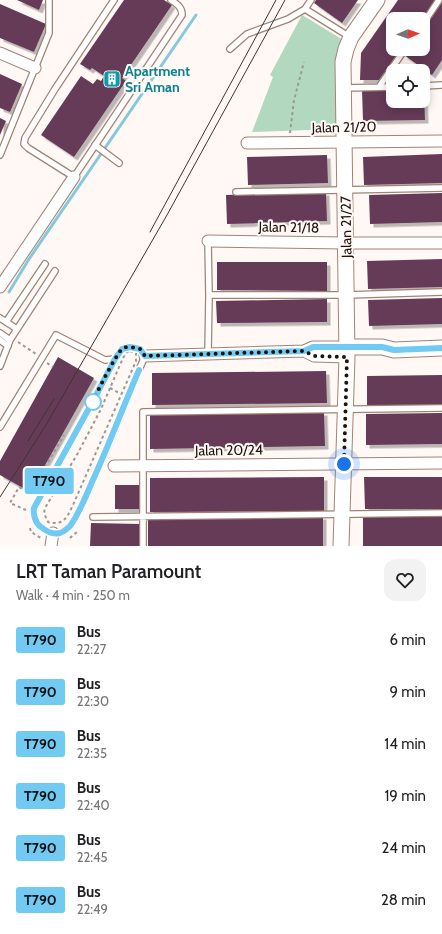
<!DOCTYPE html>
<html lang="en">
<head>
<meta charset="utf-8">
<style>
	:root { --surface:#fff; --page:#f2f2f2; --text:#202124; --muted:#757577 }
	body { margin:0; font-family:Cabin,sans-serif; background:var(--page); color:var(--text); height:100vh; display:flex; flex-direction:column; font-size:15px; white-space:nowrap }
	* { box-sizing:border-box; margin:0 }
	p { font-size:13px; color:var(--muted) }
	.icon { flex:none; width:22px; height:22px; fill:none; stroke:currentColor; stroke-width:2; stroke-linecap:round; stroke-linejoin:round }
	.map { position:relative; height:546px; overflow:hidden }
	.sheet { display:flex; flex-direction:column; background:var(--surface); flex:1 }
	.sheet>* { flex:none }
	.badge { padding:0 8px; border-radius:3px; font-size:14px; line-height:26px }
	.needle { width:26px; rotate:88deg }
	.controls { position:absolute; left:386px; top:12px; display:grid; gap:8px }
	.controls a { display:grid; place-items:center; width:44px; height:44px; border-radius:8px; background:var(--surface); box-shadow:0 2px 10px #0003; font-size:20px }
	.you { position:absolute; width:20px; height:20px; margin:-10px; border:3px solid #fff; border-radius:50%; background:#1a73e8; box-shadow:0 0 0 6px #1a73e833 }
	.map>.badge { position:absolute; translate:-50% -50%; box-shadow:0 0 0 2px #fff }
	.round { display:grid; place-items:center; flex:none; width:42px; height:42px; border-radius:12px; background:var(--page) }
	.headline { display:flex; align-items:center; justify-content:space-between; height:68px; padding:0 16px }
	h1 { font-size:19px; font-weight:600; line-height:30px }
	ul { padding:0; list-style:none }
	li { display:flex; align-items:center; gap:12px; height:52px; padding:0 16px }
	li div { flex:1 }
	li b { display:block; font-size:15px }
	li em { font-style:normal }
	li .badge { min-width:44px; font-weight:700; text-align:center }
	.map>svg:first-child { display:block }
</style>
</head>
<body>
<div class="map">
<svg width="442" height="546" viewBox="0 0 442 546">
	<defs>
		<filter id="shadow"><feDropShadow dx="3.5" dy="3.5" stdDeviation="0" flood-color="#0004"/></filter>
	</defs>
	<rect width="100%" height="100%" fill="#fff8f5"/>
	<path fill="#b2d8bf" d="M302 15 345 41 338 129 252 132 273 77 270 75Z"/>
	<g fill="none" stroke-linecap="round" stroke-linejoin="round">
		<path stroke="#85c9dd" stroke-width="3" d="M9 292 29 259 196 15"/>
	</g>
	<path fill="#663b59" filter="url(#shadow)" d="M17 0H43L39 10Z
		M124 0H164L172 5 122 78 126 81 74 157 41 135 81 76 93 84 97 79 101 81 104 76 92 68 90 70 80 64Z
		M316 0H358L342 23 314 3Z
		M398 0H435L422 19H393V49H401L379 80H360L361 53Z
		M442 2V60L432 75 404 55 408 49H423V29Z
		M0 4 46 24 34 52 0 38Z
		M0 74 22 84 10 112 0 108Z
		M362 90H393V101H423V93H424L425 120 363 121Z
		M0 118 6 121 0 135Z
		M442 154V183L364 185 363 157Z
		M327 155 328 183 248 185 247 157Z
		M326 192 327 221 227 224 226 195Z
		M442 193V222L370 224 369 195Z
		M442 259V287L368 289 367 261Z
		M217 262H327V291L217 290Z
		M442 298V324L369 326 368 300Z
		M327 299V322L217 323 216 301Z
		M58 357 94 378 30 492 0 475V461Z
		M326 371 327 403 152 405V373Z
		M442 375V406L367 407V376Z
		M324 412 325 446 150 449V414Z
		M442 413V444L366 445V414Z
		M324 477V511L150 512V478Z
		M364 477H442V509H365Z
		M115 485H140V509H115Z
		M442 515V546H363V516Z
		M323 516V546H148V519Z
		M91 523 140 524V546H90Z"/>
	<g fill="none" stroke-linecap="round" stroke-linejoin="round">
		<g stroke="#a18376" stroke-width="8">
			<path id="lane" d="M114 0 55 89 25 138 24 144 28 148 74 177 182 15C182 7 177 4 171 0
				M311 0 305 9 350 37
				M423 24 439 0
				M230 49 247 34 288 19 305 9
				M423 86 442 85
				M379 87 405 49
				M343 88 393 87
				M95 145 119 163
				M0 155 49 33V0
				M236 192 442 188
				M209 295H347L442 292
				M0 318 17 329
				M6 322 45 264
				M0 333 10 340
				M0 340 8 346
				M130 347 140 349 145 356C127 397 112 439 93 480 87 494 79 514 70 526 68 528 63 532 60 533 53 535 46 531 41 527 35 523 33 514 34 508L93 401 115 359 122 349Z
				M208 354 209 295 208 241
				M0 366 10 340 55 271
				M0 427 56 335 105 360 115 359
				M93 517 442 513
				M143 546V412L442 408"/>
		</g>
		<g stroke="#a18376" stroke-width="13">
			<path id="street" d="M0 53 35 68
				M247 143 442 141
				M208 241 346 243H442
				M0 287 74 177
				M304 351 314 356 347 357
				M145 356 304 351 313 347H347
				M114 466 442 463
				M51 546 53 533"/>
		</g>
		<g stroke="#a18376" stroke-width="17">
			<path id="secondary" d="M347 347H382L394 350 442 348
				M341 546 347 357 343 62 346 49 351 37 377 0"/>
		</g>
		<path stroke="#a09793" stroke-width="2" stroke-dasharray="3 3" stroke-linecap="butt" d="M290 133 294 100 304 62
			M18 342 36 354
			M130 351 136 353V361L73 505C67 517 64 526 48 522L44 513 45 508 78 453 101 409 123 358 127 352Z
			M47 363 53 367
			M110 388 121 394
			M26 510 10 503 19 487 30 493 64 435
			M30 528 31 532 41 538
			M70 538 71 537 77 532"/>
		<use href="#lane" stroke="#fff" stroke-width="5.5"/>
		<use href="#street" stroke="#fff" stroke-width="11"/>
		<use href="#secondary" stroke="#fff" stroke-width="15"/>
		<path stroke="#3f342f" stroke-width="1" d="M150 232 276 0
			M28 441 54 399
			M0 497 46 425 167 215 285 0"/>
	</g>
	<g fill="none" stroke-linecap="round" stroke-linejoin="round">
		<g stroke="#fff" stroke-width="9">
			<path id="line" d="M139 370C123 407 109 445 92 482 86 496 79 514 70 526 68 528 63 532 60 533 53 535 46 531 41 527 35 523 33 514 34 508L93 401 115 359 122 349 130 347 140 349 145 356 304 351 313 347H382L394 350 442 348"/>
		</g>
		<use href="#line" stroke="#71caf2" stroke-width="6"/>
		<path stroke="#1f130e" stroke-width="4" stroke-dasharray="0 7.2" d="M93 402C95 395 117 353 122 349 127 345 134 348 140 349L145 356 304 351 314 356 347 357 344 464"/>
	</g>
	<defs>
		<g id="building-square" transform="scale(0.9)"><rect x="-9" y="-9" width="18" height="18" rx="4" fill="#0f9aa8" stroke="#fff8f5"/><path d="M-4-6H4V6H1V3H-1V6H-4ZM-2.5-4.3h1.7v1.8h-1.7ZM.8-4.3h1.7v1.8H.8ZM-2.5-1h1.7V.8h-1.7ZM.8-1h1.7V.8H.8Z" fill="#fff"/></g>
	</defs>
	<g fill-rule="evenodd">
		<use href="#building-square" x="112" y="79"/>
	</g>
	<circle fill="#fff" stroke="#71caf2" stroke-width="2" cx="93" cy="402" r="8"/>
	<g text-anchor="middle" dominant-baseline="central" stroke-width="4" stroke-linejoin="round" paint-order="stroke">
		<g font-size="14" font-weight="bold" fill="#0d838f" stroke="#fff8f5" text-anchor="start">
			<text x="125" y="71">Apartment<tspan x="125" dy="16">Sri Aman</tspan></text>
		</g>
		<g font-size="14" fill="#1f130e" stroke="#fff8f5">
			<text transform="translate(344 127) rotate(-1)">Jalan 21/20</text>
			<text transform="translate(289 227) rotate(1)">Jalan 21/18</text>
			<text transform="translate(346 227) rotate(-91)">Jalan 21/27</text>
			<text transform="translate(229 450) rotate(-1)">Jalan 20/24</text>
		</g>
	</g>
</svg>
<div class="controls">
<a><svg class="needle" viewBox="-14 -14 28 28"><path d="M0-13l5 13h-10z" fill="#e53935"/><path d="M0 13l5-13h-10z" fill="#757577"/></svg></a>
<a><svg class="icon" aria-label="locate" viewBox="0 0 24 24"><circle cx="12" cy="12" r="6"/><path d="M12 2v4M12 18v4M2 12h4M18 12h4"/></svg></a>
</div>
<div class="you" style="left:344px;top:464px"></div>
<b class="badge" style="left:49px;top:481px;background:#71caf2;color:#111">T790</b>
</div>
<section class="sheet">
<div class="headline"><div><h1>LRT Taman Paramount</h1><p>Walk · 4 min · 250 m</p></div><a class="round"><svg class="icon" aria-label="heart" viewBox="0 0 24 24"><path d="M12 20l-8-8c-3-5 5-10 8-4 3-6 11-1 8 4z"/></svg></a></div>
<ul>
<li><span class="badge" style="background:#71caf2;color:#111">T790</span><div><b>Bus</b><p>22:27</p></div><em>6 min</em></li>
<li><span class="badge" style="background:#71caf2;color:#111">T790</span><div><b>Bus</b><p>22:30</p></div><em>9 min</em></li>
<li><span class="badge" style="background:#71caf2;color:#111">T790</span><div><b>Bus</b><p>22:35</p></div><em>14 min</em></li>
<li><span class="badge" style="background:#71caf2;color:#111">T790</span><div><b>Bus</b><p>22:40</p></div><em>19 min</em></li>
<li><span class="badge" style="background:#71caf2;color:#111">T790</span><div><b>Bus</b><p>22:45</p></div><em>24 min</em></li>
<li><span class="badge" style="background:#71caf2;color:#111">T790</span><div><b>Bus</b><p>22:49</p></div><em>28 min</em></li>
</ul>
</section>
</body>
</html>
